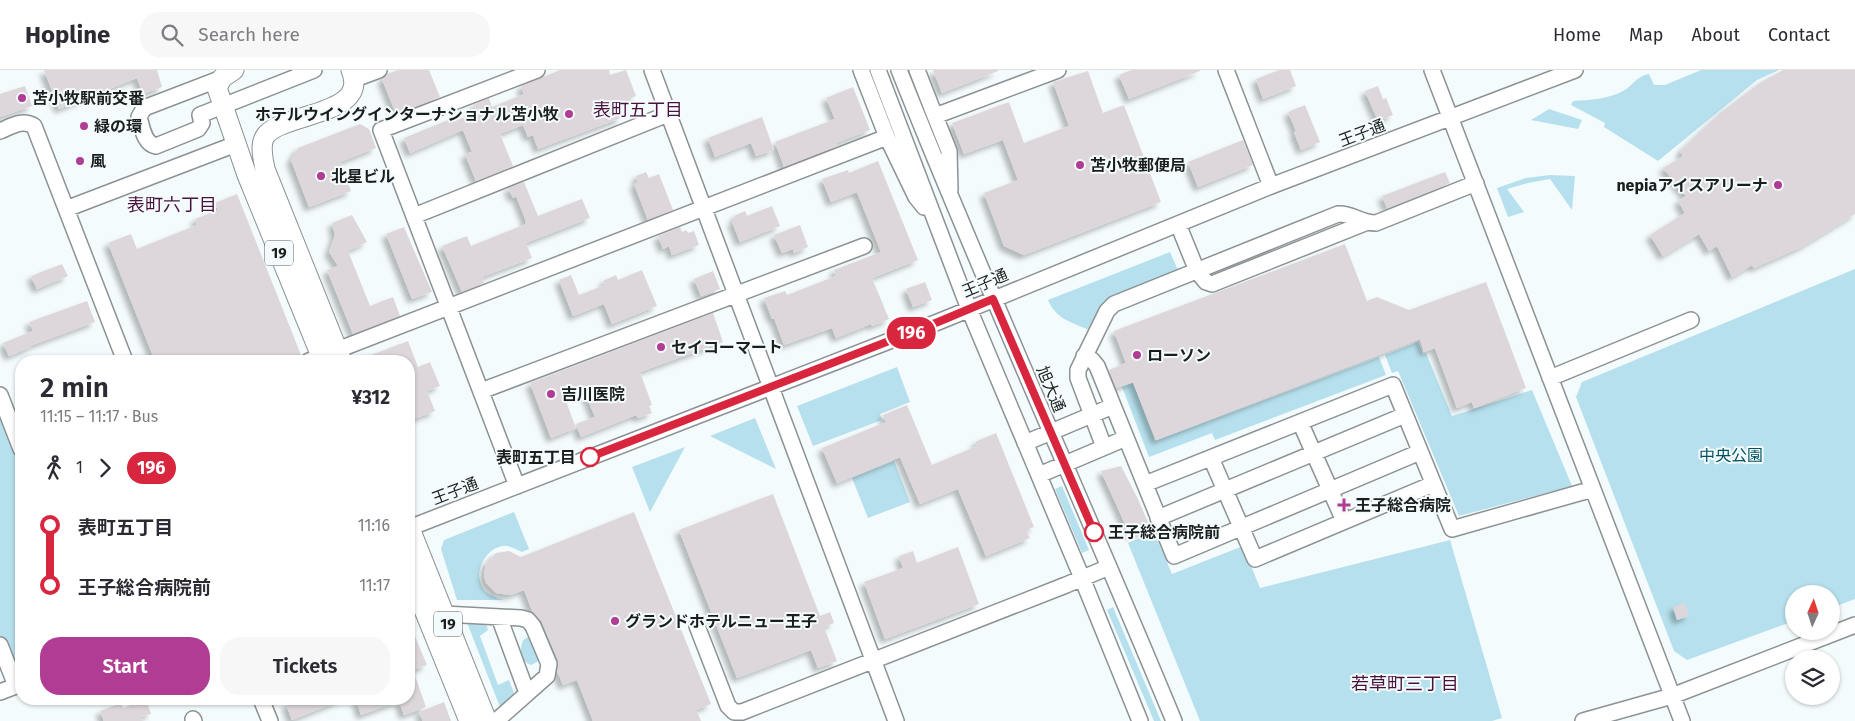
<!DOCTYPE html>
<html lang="en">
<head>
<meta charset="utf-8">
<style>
	:root { --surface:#fff; --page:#f7f7f7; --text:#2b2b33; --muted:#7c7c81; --line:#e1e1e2; --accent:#b03c94 }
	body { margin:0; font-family:"Fira Sans","Noto Sans JP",sans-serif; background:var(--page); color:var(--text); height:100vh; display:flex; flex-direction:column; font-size:19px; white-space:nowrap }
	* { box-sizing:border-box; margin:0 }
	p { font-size:16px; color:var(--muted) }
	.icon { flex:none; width:28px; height:28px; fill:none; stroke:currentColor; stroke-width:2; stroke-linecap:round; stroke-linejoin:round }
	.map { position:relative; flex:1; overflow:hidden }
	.side { position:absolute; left:15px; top:285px; width:400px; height:350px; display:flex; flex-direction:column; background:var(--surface); border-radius:20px; box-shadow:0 1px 4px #0004 }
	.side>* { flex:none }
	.badge { padding:0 10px; border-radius:16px; font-size:18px; line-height:32px }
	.needle { width:32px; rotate:3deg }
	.tools { position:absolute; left:1785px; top:515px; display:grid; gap:10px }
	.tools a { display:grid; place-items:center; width:55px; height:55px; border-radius:50%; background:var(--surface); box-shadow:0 1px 4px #0004; font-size:25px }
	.map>.badge { position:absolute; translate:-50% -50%; box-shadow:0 0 0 2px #fff }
	.legs { display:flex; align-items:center; gap:8px; height:55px; padding:0 25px; font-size:16px }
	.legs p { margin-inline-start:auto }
	.head { display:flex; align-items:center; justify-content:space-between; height:85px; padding:0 25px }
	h1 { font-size:28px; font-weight:600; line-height:38px }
	.action { display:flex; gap:10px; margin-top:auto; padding:10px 25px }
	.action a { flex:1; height:58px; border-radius:20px; background:var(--accent); color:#fff; font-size:20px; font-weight:600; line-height:58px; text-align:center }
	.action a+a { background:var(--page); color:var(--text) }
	ul { padding:0 25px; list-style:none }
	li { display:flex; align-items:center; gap:18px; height:60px; font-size:19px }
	li i { display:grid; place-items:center; width:8px; height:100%; margin:0 6px; background:currentColor }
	li i::after { content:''; width:12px; height:12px; margin:-6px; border:4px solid; border-radius:50%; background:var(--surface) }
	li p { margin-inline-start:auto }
	li:first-child i { background:linear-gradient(#0000 50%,currentColor 0) }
	li:last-child i { background:linear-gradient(currentColor 50%,#0000 0) }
	header { display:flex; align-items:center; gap:30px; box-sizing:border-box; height:70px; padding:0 25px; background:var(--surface); border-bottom:1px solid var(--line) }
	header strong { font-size:24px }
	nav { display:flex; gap:28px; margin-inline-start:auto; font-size:18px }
	.search { width:350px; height:45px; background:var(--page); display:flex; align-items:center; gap:12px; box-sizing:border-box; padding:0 18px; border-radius:20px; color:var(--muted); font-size:19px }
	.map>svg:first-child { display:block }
</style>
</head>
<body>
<header>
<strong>Hopline</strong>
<div class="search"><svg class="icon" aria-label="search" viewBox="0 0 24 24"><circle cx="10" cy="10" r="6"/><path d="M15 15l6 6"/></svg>Search here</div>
<nav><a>Home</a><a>Map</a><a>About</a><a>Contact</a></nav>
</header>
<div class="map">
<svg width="1855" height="651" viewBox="0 0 1855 651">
	<defs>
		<filter id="shadow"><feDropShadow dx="-4.5" dy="4.5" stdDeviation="2.5" flood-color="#0004"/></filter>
	</defs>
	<rect width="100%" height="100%" fill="#f4fbfd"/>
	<path fill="#b6e0ed" d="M1701 0H1779L1757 10 1658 91 1604 57 1605 53 1571 35 1573 31C1589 30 1608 29 1623 21 1632 16 1638 5 1649 4L1654 15H1665Z
		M1549 39 1582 50 1578 59 1531 50Z
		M1550 105 1575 106 1572 140 1550 109 1528 113 1507 119 1524 142 1508 147 1497 118 1526 108Z
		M1170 182 1178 200 1111 226 1101 236 1089 260C1071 252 1056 249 1048 230Z
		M1855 199V529L1831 538V524H1794V551L1687 590 1674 581 1576 327 1582 312Z
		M1418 272 1423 284 1426 283 1452 346 1532 320 1572 416 1459 446 1398 301 1392 303 1385 285Z
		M1379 287 1386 305 1215 370 1212 363 1149 387 1122 317 1133 313 1155 371Z
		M897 297 910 332 880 344 882 350 813 376 797 336Z
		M0 347 21 400V592L12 595 0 566Z
		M755 348 776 399 710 366Z
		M685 377 650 442 632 397Z
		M894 391 910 432 868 448 852 408Z
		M1062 416 1089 480 1082 483 1055 419Z
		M514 442 529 479 522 482C516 479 509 475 503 476 483 479 471 507 486 522 491 526 498 528 504 530H457L441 479 444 470Z
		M1154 462 1172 504 1243 476 1260 518 1450 470 1502 648 1492 651H1200L1128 473Z
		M1113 537 1161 651H1154L1107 540Z
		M466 550H485L488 560 480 566 498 615 509 610 514 623 500 637Z
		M528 567 535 570 540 587 537 592 531 595C520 591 519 581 523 570Z"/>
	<path fill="#ddd7db" filter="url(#shadow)" d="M44 0H157L162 17 143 24 137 8 59 39Z
		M398 0H429L440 27 396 44 382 9 387 4Z
		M560 0H609L610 5 626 0 636 26 616 34 621 48 538 79 533 65 528 67 523 55 500 64 513 96 476 111 465 84 472 82 463 60 410 83 404 68 453 48 454 51 476 43 473 35 489 28 492 37 524 24 521 16Z
		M933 0H998V1L942 23Z
		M1131 0H1200V1L1129 29 1119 5Z
		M1279 0H1290L1296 16 1263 29 1256 9Z
		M1783 0H1855V144L1801 177 1754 198 1752 195 1732 207 1717 176 1709 181 1699 164 1663 186 1650 165 1685 143 1678 131 1686 126 1663 98 1683 86 1680 81 1720 43 1761 12Z
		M1088 1 1103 43 1124 35 1161 132 1024 185 1004 176 984 123 1018 110 1003 70 964 84 952 53 1009 32 1024 73 1069 56 1053 12Z
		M25 16 32 36 0 47V24Z
		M1378 16 1383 29 1386 28 1393 45 1378 51 1365 21Z
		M853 17 870 60 836 73 837 76 784 97 775 72 835 49 826 28Z
		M1305 35 1320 72 1301 80 1294 62 1296 61 1288 42Z
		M762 47 774 80 756 86 751 73 715 87 708 68Z
		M360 54 369 59 376 78 340 92 351 121 309 137 291 90 298 78Z
		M1243 70 1253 95 1198 117 1188 92Z
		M878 91 918 190 872 208 889 249 872 256 871 254 836 268 832 258 784 275 774 248 772 249 764 228 785 221 787 225 836 206 834 200 881 182 857 122 831 132 822 109 848 100 849 103Z
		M646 102 649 108 659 104 673 140 648 150 634 114 638 112 636 106Z
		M1445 102 1450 113 1387 138 1382 126Z
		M524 112 538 146 582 129 590 148 526 173 532 188 482 207 484 213 462 222 442 176 467 166 471 176 526 154 525 151H526L516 126 513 128 508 118Z
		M237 124 301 285 287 291H155L108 173 131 164 137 179 197 155 195 149 218 140 215 133Z
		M772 136 780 156 740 172 732 152 735 150 734 146 745 141 747 146Z
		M352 145 367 172 348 181 370 236 393 227 400 246 353 264 327 200 338 196 329 182 335 165 332 153Z
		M800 155 808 177 794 183 793 179 782 183 774 165Z
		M404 157 432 222 412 229 386 164Z
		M680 157 682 162 686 160 688 163 694 161 699 175 672 185 669 176 663 179 658 166Z
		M1345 174 1367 231 1377 227 1409 240 1486 212 1526 318 1474 338 1472 332 1457 338 1435 278 1424 282 1420 269 1156 370 1133 312 1116 318 1109 300 1126 293 1114 261Z
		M62 194 68 206 37 219 31 206Z
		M642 200 657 236 612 254 604 234 573 246 559 210 571 205 579 225 605 215 603 211 616 205 618 210Z
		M713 201 720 219 701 226 694 209Z
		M925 212 932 230 913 237 906 219Z
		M87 231 95 252 30 276 31 277 9 286 3 273 33 261 29 252Z
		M713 243 723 272 640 302 652 335 649 336 652 343 638 348 636 345 581 367 576 354 595 347 583 318 564 326 576 358 551 368 530 313Z
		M408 271 418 297 430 292 440 316 427 321 435 341 409 351V291L358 290Z
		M907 335 932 395 977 376 975 372 996 363 1034 457 1026 460 1030 468 986 486 958 419 920 434 900 387 837 413 822 378 886 352 883 345Z
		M1121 396 1138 429 1151 459 1130 465 1101 401Z
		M773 424 820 546 830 542 834 553 824 557 837 591 818 598 811 580 737 608 679 460Z
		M634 442 711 634 696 640 701 651H593L577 610 563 615 557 601 558 590 542 552 533 543 524 520 510 525 496 523 486 513 484 506 486 493 496 483 509 481 521 487Z
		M958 477 979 534 885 569 864 512 903 498 899 486 913 481 917 493Z
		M1685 533 1689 546 1677 550 1673 537Z
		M409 552 427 595 413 600 426 637 404 645 399 631 361 645 356 629H409Z
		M146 629 151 644 141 647 143 651H104L100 641 121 633 123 638Z
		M297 629H344L292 650 286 634Z
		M444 632 451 651H423L419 642Z"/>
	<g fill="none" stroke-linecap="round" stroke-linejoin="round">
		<g stroke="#8c9294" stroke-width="18">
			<path id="minor" d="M652 0 896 651
				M861 0 887 67 916 127 924 137
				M878 0 969 239 1082 508 1140 651
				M899 0C986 219 1084 433 1174 651
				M917 0 935 46
				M1226 0 1271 116
				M1432 0 1682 651
				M222 8 144 38 139 47C142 57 144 74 156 76L198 59 202 53 200 45 314 0
				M355 9 379 0
				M0 61C12 56 22 49 34 56L125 291
				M950 120 949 81 935 46 1058 0
				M66 139 236 74
				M414 146 668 44
				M1178 154 1197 201 1206 212 1212 214 1365 153
				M1084 286 1092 290 1097 296 1174 486 1420 382
				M309 291 887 67
				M1550 308 1691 250
				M481 321 864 176
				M0 325 21 379
				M1300 352 1344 451
				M1025 373 1113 336
				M1104 377 1078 308V300L1107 241 1114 234 1338 144C1353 143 1359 153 1376 153L1476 113
				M1211 388 1255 489 1433 414
				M1039 405 1126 368
				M1145 414 1393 315 1452 459 1593 419
				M517 416 381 60 537 0
				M1158 448 1405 345
				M409 458 938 252 1271 116 1575 0
				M444 544 521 548 528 550 533 556 549 594 547 606 496 651
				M499 547 527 623
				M697 556 728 636 734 642H742L1066 515 1109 497
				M0 575 16 616
				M0 622 21 614
				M261 629 270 651
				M193 649 194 651
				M1583 651 1672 626 1855 555"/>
		</g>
		<g stroke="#8c9294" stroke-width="21">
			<path id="major" d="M234 0 222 8 217 18 247 105 323 291
				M342 291 265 99C263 88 259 74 266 65 285 42 370 46 351 0
				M409 456 487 651
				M409 503 469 651"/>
		</g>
		<use href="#minor" stroke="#fff" stroke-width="15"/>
		<use href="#major" stroke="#fff" stroke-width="19"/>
	</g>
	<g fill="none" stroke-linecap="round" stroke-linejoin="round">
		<g stroke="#fff" stroke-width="11">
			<path id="line-1" d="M590 387 938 252 993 229 1094 462"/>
		</g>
		<use href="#line-1" stroke="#d7263d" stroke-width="8"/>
	</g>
	<g fill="#b03c94" stroke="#f4fbfd" stroke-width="2">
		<circle cx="22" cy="28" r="5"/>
		<circle cx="569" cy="44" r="5"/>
		<circle cx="84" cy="56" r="5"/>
		<circle cx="80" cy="91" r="5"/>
		<circle cx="1080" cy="95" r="5"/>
		<circle cx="321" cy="106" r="5"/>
		<circle cx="1778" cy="115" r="5"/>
		<circle cx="661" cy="277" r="5"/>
		<circle cx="1137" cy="285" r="5"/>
		<circle cx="551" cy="324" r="5"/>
		<path d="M1341.5 427.5h5v5h5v5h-5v5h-5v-5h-5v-5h5z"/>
		<circle cx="615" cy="551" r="5"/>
	</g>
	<g fill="#fff" stroke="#d7263d" stroke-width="2.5">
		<circle cx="590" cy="387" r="9"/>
		<circle cx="1094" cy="462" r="9"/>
	</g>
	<g text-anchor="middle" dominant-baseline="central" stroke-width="4" stroke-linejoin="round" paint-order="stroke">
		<g fill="#f4fbfd" stroke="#5c6061" stroke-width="1">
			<rect x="265" y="170.5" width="28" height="25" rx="4"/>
			<rect x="434" y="541.5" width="28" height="25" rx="4"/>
		</g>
		<g font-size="15" font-weight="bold" fill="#1b1e1e">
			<text x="279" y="183">19</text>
			<text x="448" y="554">19</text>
		</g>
		<g font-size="16" font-weight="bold" fill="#1b1e1e" stroke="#f4fbfd" text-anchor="start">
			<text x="32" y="28">苫小牧駅前交番</text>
			<text x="559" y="44" text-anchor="end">ホテルウイングインターナショナル苫小牧</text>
			<text x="94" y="56">緑の環</text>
			<text x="90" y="91">風</text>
			<text x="1090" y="95">苫小牧郵便局</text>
			<text x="331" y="106">北星ビル</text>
			<text x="1768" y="115" text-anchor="end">nepiaアイスアリーナ</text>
			<text x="671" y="277">セイコーマート</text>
			<text x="1147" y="285">ローソン</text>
			<text x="561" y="324">吉川医院</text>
			<text x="1355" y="435">王子総合病院</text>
			<text x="625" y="551">グランドホテルニュー王子</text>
		</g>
		<g font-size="16" fill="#1b1e1e" stroke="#f4fbfd">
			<text transform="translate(1362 63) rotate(-21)">王子通</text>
			<text transform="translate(985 213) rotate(-23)">王子通</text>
			<text transform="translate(1051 319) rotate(67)">旭大通</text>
			<text transform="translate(455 421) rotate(-21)">王子通</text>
		</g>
		<g font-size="16" fill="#005162" stroke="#f4fbfd">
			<text x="1731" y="385">中央公園</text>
		</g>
		<g font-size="16" font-weight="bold" fill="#1b1e1e" stroke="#f4fbfd" text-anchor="end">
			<text x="576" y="387">表町五丁目</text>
			<text x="1108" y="462" text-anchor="start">王子総合病院前</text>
		</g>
		<g font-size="18" fill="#49113c" stroke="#f4fbfd">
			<text x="638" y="40">表町五丁目</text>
			<text x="172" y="135">表町六丁目</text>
			<text x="1405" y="614">若草町三丁目</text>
		</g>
	</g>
</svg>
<div class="tools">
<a><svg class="needle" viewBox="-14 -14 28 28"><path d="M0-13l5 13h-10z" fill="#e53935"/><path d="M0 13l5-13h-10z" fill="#7c7c81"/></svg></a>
<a><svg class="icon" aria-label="layers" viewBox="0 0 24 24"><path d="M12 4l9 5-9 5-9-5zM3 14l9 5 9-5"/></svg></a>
</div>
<b class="badge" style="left:911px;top:263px;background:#d7263d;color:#fff">196</b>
<section class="side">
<div class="head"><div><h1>2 min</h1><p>11:15 – 11:17 · Bus</p></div><b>¥312</b></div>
<div class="legs"><svg class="icon" aria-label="walk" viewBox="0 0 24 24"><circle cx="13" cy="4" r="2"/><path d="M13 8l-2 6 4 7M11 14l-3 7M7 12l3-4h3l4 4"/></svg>1<svg class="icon" aria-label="forward" viewBox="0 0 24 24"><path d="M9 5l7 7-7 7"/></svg><b class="badge" style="background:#d7263d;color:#fff">196</b></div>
<ul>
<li><i style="color:#d7263d"></i><b>表町五丁目</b><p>11:16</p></li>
<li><i style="color:#d7263d"></i><b>王子総合病院前</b><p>11:17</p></li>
</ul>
<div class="action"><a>Start</a><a>Tickets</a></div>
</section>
</div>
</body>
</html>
